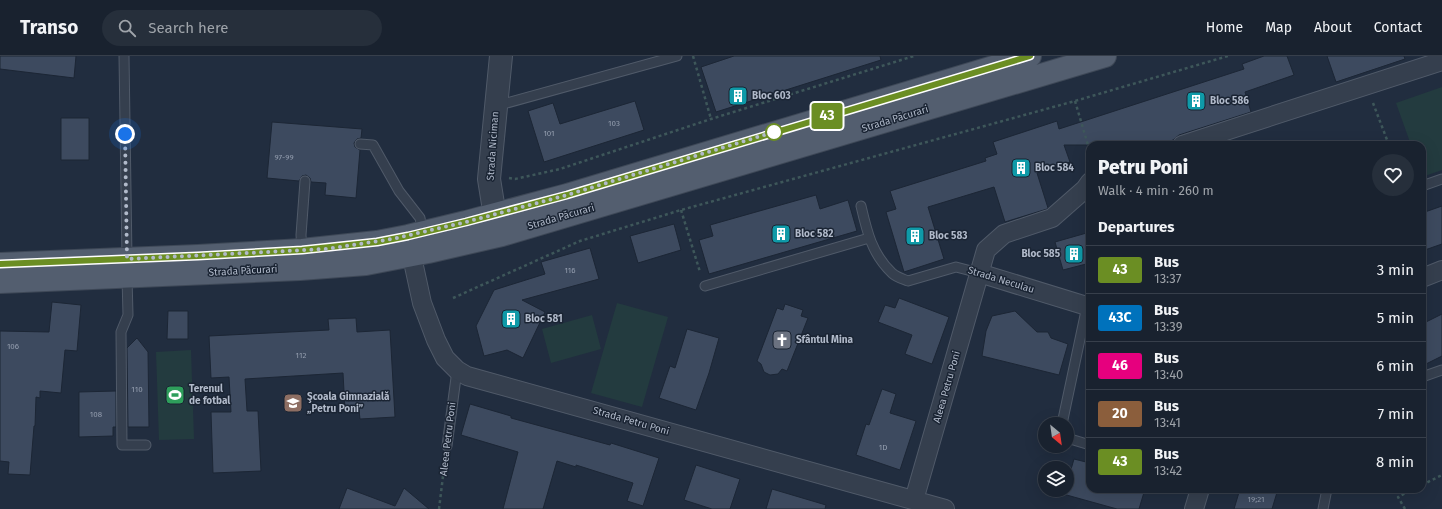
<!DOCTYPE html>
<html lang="en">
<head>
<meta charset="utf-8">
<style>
	:root { --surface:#19222f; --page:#262f3b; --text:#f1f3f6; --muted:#9fa4aa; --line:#373f4b }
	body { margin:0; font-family:"Fira Sans",sans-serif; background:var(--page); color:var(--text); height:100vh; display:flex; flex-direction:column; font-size:15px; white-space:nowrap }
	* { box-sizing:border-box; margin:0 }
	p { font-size:13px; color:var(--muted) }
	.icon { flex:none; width:22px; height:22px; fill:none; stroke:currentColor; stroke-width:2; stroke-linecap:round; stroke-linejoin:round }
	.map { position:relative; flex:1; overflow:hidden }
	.side { position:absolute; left:1086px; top:85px; width:340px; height:352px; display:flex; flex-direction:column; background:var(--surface); border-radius:12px; box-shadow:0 4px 16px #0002,0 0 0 1px var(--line) }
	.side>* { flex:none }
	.badge { padding:0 8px; border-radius:3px; font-size:14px; line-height:26px }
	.needle { width:26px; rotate:151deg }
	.fabs { position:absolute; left:1038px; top:361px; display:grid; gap:8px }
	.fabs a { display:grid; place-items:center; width:36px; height:36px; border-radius:50%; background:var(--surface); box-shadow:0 4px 16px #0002,0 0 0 1px var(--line); font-size:20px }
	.you { position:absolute; width:20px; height:20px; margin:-10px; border:3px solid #fff; border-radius:50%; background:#1a73e8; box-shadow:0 0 0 6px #1a73e833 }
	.map>.badge { position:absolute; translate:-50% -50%; box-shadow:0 0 0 2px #fff }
	h2 { padding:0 12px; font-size:15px; line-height:36px }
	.round { display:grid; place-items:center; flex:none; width:42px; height:42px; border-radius:21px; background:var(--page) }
	.overview { display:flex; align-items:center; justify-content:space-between; height:68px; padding:0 12px }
	h1 { font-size:19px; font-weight:800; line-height:30px }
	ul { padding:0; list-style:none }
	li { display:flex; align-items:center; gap:12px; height:48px; padding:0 12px; border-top:1px solid var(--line) }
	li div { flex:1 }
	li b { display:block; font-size:15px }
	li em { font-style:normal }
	li .badge { min-width:44px; font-weight:700; text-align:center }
	header { display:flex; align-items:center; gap:24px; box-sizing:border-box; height:56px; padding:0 20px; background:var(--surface); border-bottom:1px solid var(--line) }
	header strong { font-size:19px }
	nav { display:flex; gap:22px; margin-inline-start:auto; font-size:14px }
	.search { width:280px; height:36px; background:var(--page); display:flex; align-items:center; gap:10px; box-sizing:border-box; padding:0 14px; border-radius:22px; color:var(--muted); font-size:15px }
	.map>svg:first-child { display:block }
</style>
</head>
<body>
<header>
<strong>Transo</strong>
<div class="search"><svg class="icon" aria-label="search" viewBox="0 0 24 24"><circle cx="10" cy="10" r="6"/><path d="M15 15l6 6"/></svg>Search here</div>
<nav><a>Home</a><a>Map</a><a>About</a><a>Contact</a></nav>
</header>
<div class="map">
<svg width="1442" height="453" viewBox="0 0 1442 453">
	<rect width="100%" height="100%" fill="#212d3f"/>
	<path fill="#233b3f" d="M1442 31V114L1422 121V89H1411L1396 47Z
		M617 247 668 261 642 351 591 337Z
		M592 259 601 293 551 307 542 273Z
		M191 294 194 383 159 384 156 296Z"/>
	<path fill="#3d4a5f" stroke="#1c2635" d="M0 0H76L74 22 0 13Z
		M734 0H880L881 4 716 56 701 11Z
		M1264 0H1287L1294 19 1245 36 1251 56 1179 79 1173 84 1158 89H1064L1070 106 1037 117 1048 152 1047 153 1005 166 994 131 928 151 944 203 904 216 886 156 896 153 890 135 986 105 985 102 997 98 993 86 1057 65 1059 73 1244 13 1242 8Z
		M1327 0H1404L1405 3 1336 26Z
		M635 45 644 74 544 106 528 55 553 47 560 68Z
		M61 62H89V104H61Z
		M272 66 362 73 361 82 357 83 354 87 355 91 360 94 356 142 325 139 326 127 311 126 310 122 306 119 302 120 299 125 267 122Z
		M816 139 820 153 848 144 857 175 709 218 699 184 713 180 710 169Z
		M1442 150V188L1422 195V157Z
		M674 168 681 194 638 207 630 180Z
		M1090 176V207L1063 214 1055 186Z
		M590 192 599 223 522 244 545 256 523 302 507 294 484 300 476 270 494 234 545 218 541 206Z
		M899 242 949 261 932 308 905 298 912 279 878 266 885 249 895 252Z
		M52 246 81 249 77 295 65 294 61 337 40 335V342L36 341 35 370H34L30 419 8 418 9 406 0 405V275L49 276Z
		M785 248 803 254 801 260 808 262 787 315 782 313 778 318 770 319 764 316 761 308 757 305 777 252 783 254Z
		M168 255H188V283H167Z
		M1015 255 1037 276H1048L1051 282 1068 288 1059 319 982 300 986 275 992 260Z
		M1442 258V300L1422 310V268Z
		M356 262 357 276 390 274 395 361 360 363 359 354H345L343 317 245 323 247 355H258L261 415 213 417 211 356H231L229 321 211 322 209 280 329 274 328 263Z
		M687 273 719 282 709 317 696 354 659 342 670 310 675 312Z
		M137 282 148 296 149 371H128L127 292Z
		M882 333 896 338 890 357 916 365 900 414 856 399 866 368 869 369Z
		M116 335V371H113V380L79 381V336Z
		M470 348 511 360V362L610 389 611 387 659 402 643 450 627 445 633 427 576 409V411L557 405 543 453H503L518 396 461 379Z
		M1074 403 1090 407V433H1145L1139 453H1117L1063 438 1064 434H1067V427Z
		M696 409 740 423 730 453H712L684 444Z
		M347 432 395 450 404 432 429 453H339Z
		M772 433 826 449 825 453H766Z
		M1240 433H1278L1272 453H1234Z"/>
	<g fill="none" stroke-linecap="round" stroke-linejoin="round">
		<g stroke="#505a69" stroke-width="11">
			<path id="service" d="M124 0 127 203
				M496 50 677 0
				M360 88 373 89 399 135 420 162 423 178
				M1422 130 1442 123
				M861 150C867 176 872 198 892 217 896 221 903 223 908 225L956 211 979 217
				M302 194 301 179 305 125
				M127 221 128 259 121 276 122 389H146
				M705 230 869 182
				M1422 321 1442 314
				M1062 368 1087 250
				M1067 382 1090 389
				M447 390 457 314
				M1323 453 1327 433"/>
		</g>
		<g stroke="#505a69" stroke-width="20">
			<path id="minor" d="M1182 89 1442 5
				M409 187 422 247 436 284 445 302 457 314 467 320 945 453
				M979 217 1090 251
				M1422 222 1442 214
				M914 444 986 194 1004 178 1052 162 1085 133 1090 126
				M1194 453 1200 433"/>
		</g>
		<g stroke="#505a69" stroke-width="24">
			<path id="tertiary" d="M501 0 489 123 493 148 502 177"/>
		</g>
		<g stroke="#3e4857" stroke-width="24">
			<path id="primary" d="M0 208 198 200 302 194 377 186 408 180 466 166 567 139 1030 0
				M0 226 300 213 366 208 428 196 502 179 1105 0"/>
		</g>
		<path stroke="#3e575a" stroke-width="2.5" stroke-dasharray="3 3" stroke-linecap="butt" d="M693 0 711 63
			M1075 45 1090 96
			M1373 47 1389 89
			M509 122 515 123 560 113 711 63 914 0
			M681 154 700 216
			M453 242 580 185 681 154 1075 45 1228 0
			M1422 429 1442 419
			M439 453 445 404
			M1405 453 1398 441 1413 433"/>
		<use href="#service" stroke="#353f4e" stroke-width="9"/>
		<use href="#minor" stroke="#353f4e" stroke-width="18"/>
		<use href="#tertiary" stroke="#353f4e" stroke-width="22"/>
		<use href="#primary" stroke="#535e6f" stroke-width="22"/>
	</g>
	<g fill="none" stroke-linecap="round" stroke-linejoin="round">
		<g stroke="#fff" stroke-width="9">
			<path id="line" d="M0 208 198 200 302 194 377 186 408 180 466 166 567 139 1030 0"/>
		</g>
		<use href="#line" stroke="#6b8e23" stroke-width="6"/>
		<path stroke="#b1baca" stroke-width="4" stroke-dasharray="0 7.2" d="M125 78 127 203 326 193 392 183 466 166 567 139 774 76"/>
	</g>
	<defs>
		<g id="building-square" transform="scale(1)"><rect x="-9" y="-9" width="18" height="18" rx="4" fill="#0f9aa8" stroke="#1a2433"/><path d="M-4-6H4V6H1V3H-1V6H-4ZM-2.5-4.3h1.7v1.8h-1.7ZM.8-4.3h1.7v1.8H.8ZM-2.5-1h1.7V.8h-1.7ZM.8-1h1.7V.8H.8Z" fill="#fff"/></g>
		<g id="church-square" transform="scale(1)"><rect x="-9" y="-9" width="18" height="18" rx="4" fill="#6b7280" stroke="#1a2433"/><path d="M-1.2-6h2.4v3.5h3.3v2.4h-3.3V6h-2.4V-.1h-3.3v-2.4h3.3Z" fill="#fff"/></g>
		<g id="stadium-square" transform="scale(1)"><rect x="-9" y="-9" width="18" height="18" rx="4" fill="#2e9e5b" stroke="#1a2433"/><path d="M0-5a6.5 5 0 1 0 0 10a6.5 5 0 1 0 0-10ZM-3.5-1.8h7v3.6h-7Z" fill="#fff"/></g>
		<g id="school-square" transform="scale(1)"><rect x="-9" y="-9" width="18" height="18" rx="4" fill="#8d6e63" stroke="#1a2433"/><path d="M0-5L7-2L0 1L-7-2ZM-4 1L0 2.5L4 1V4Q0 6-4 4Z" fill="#fff"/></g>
	</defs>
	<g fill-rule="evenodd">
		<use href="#building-square" x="738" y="40"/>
		<use href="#building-square" x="1196" y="45"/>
		<use href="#building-square" x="1021" y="112"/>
		<use href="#building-square" x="781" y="178"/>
		<use href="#building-square" x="915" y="180"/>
		<use href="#building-square" x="1074" y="198"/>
		<use href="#building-square" x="511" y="263"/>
		<use href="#church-square" x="782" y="284"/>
		<use href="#stadium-square" x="175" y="339"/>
		<use href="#school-square" x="293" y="347"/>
	</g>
	<circle fill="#fff" stroke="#6b8e23" stroke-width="2" cx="774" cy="76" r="8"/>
	<g text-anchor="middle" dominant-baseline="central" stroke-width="3" stroke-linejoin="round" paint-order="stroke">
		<g font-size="8" fill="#949eaf">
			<text x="614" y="67">103</text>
			<text x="549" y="77">101</text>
			<text x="284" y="101">97-99</text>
			<text x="570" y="214">116</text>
			<text x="13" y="290">106</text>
			<text x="301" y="299">112</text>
			<text x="137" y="333">110</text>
			<text x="96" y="358">108</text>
			<text x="883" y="391">1D</text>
			<text x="1256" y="443">19;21</text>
		</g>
		<g font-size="10" font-weight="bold" fill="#b1baca" stroke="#1a2433" text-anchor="start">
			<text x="752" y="40">Bloc 603</text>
			<text x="1210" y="45">Bloc 586</text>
			<text x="1035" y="112">Bloc 584</text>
			<text x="795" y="178">Bloc 582</text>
			<text x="929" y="180">Bloc 583</text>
			<text x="1060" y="198" text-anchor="end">Bloc 585</text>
			<text x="525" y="263">Bloc 581</text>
			<text x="796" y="284">Sfântul Mina</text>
			<text x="189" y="333">Terenul<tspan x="189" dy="12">de fotbal</tspan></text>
			<text x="307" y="341">Şcoala Gimnazială<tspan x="307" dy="12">„Petru Poni”</tspan></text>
		</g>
		<g font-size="10" fill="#b1baca" stroke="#1a2433">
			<text transform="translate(895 63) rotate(-17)">Strada Păcurari</text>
			<text transform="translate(493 90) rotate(-86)">Strada Niciman</text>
			<text transform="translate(561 161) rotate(-16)">Strada Păcurari</text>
			<text transform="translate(243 215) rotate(-3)">Strada Păcurari</text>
			<text transform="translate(1001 224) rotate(17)">Strada Neculau</text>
			<text transform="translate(947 331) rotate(-74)">Aleea Petru Poni</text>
			<text transform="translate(631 365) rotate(16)">Strada Petru Poni</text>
			<text transform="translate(448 383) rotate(-83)">Aleea Petru Poni</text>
		</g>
	</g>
</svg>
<div class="fabs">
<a><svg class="needle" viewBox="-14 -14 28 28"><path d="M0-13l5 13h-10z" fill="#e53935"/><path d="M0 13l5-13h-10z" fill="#9fa4aa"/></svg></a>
<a><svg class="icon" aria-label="layers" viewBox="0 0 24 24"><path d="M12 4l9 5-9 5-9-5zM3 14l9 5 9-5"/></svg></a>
</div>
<div class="you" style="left:125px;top:78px"></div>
<b class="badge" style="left:827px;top:60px;background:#6b8e23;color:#fff">43</b>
<section class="side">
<div class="overview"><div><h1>Petru Poni</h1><p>Walk · 4 min · 260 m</p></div><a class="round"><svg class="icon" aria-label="heart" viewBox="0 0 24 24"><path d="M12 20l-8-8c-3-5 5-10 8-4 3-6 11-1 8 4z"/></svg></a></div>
<h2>Departures</h2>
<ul>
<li><span class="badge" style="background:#6b8e23;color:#fff">43</span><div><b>Bus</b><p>13:37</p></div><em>3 min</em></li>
<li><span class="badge" style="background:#0072bc;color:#fff">43C</span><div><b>Bus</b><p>13:39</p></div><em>5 min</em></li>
<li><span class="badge" style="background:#e6007e;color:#fff">46</span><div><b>Bus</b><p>13:40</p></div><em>6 min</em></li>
<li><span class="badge" style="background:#8b5e3c;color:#fff">20</span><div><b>Bus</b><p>13:41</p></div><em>7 min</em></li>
<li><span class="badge" style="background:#6b8e23;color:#fff">43</span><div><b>Bus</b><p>13:42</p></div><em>8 min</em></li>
</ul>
</section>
</div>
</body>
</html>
